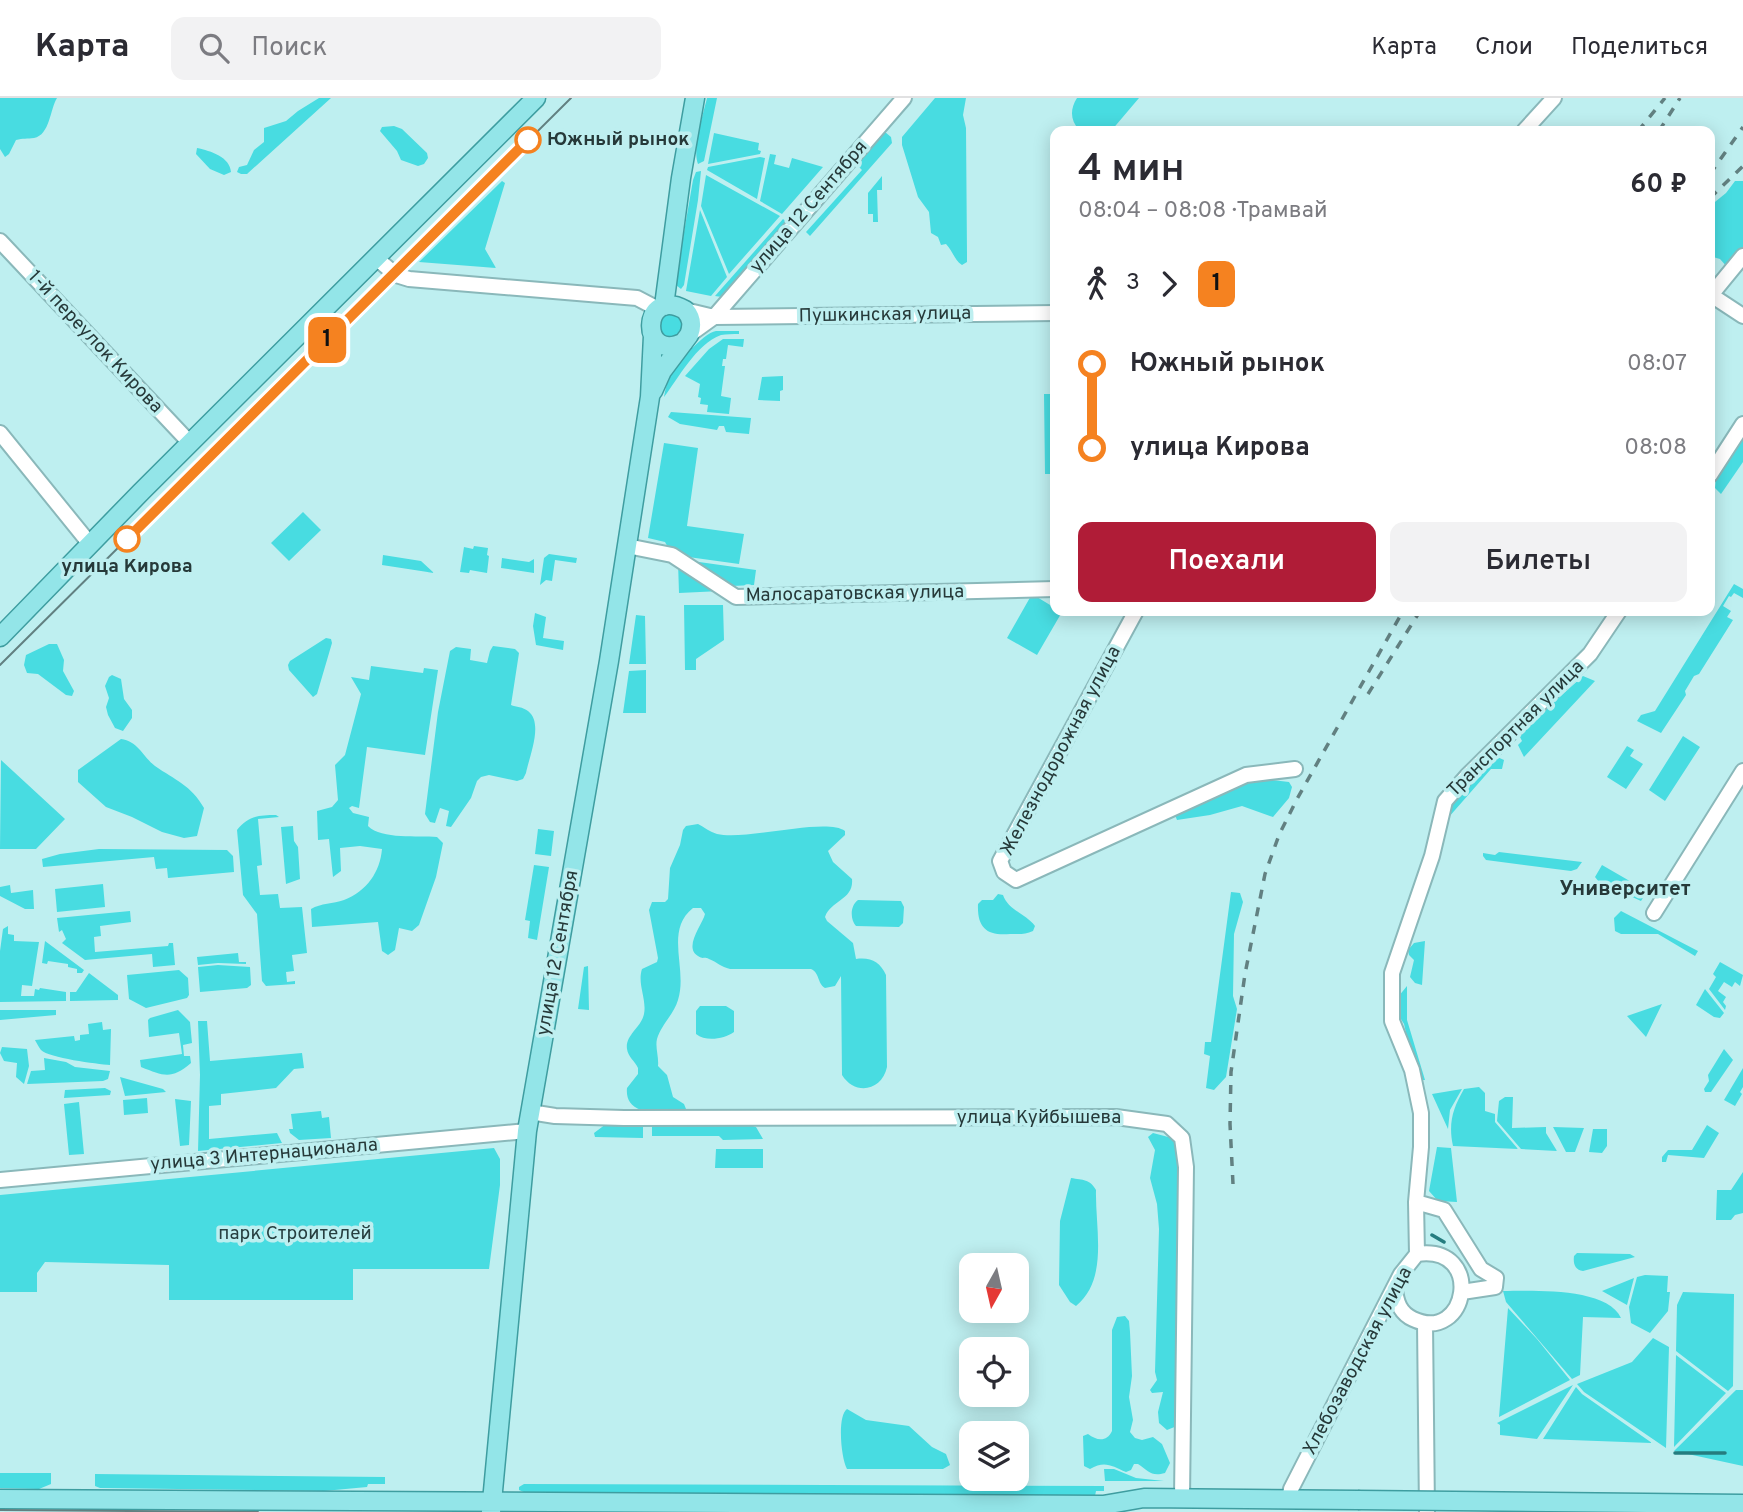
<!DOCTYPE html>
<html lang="ru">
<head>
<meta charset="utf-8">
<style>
	:root { --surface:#fff; --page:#f2f2f3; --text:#2b2b33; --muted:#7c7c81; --line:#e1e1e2; --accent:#b01c37 }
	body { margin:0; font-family:Overpass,sans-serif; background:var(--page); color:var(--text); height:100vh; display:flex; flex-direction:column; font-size:26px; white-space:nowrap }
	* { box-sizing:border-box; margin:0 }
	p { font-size:23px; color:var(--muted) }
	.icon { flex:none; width:38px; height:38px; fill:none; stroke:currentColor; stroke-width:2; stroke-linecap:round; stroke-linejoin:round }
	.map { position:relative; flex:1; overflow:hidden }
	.drawer { position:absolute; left:1050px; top:28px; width:665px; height:490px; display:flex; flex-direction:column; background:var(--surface); border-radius:14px; box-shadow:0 4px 18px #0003 }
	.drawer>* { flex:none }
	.badge { padding:0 14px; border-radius:10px; font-size:24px; line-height:46px }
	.needle { width:46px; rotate:188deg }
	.buttons { position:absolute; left:959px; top:1155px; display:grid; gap:14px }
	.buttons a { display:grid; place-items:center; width:70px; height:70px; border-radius:14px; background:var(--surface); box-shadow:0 4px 18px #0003; font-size:35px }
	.map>.badge { position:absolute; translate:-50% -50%; box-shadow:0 0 0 4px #fff }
	.legs { display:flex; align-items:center; gap:10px; height:77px; padding:0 28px; font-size:23px }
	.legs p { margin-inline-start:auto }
	.head { display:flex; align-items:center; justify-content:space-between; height:119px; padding:0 28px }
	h1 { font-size:38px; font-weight:600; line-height:52px }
	.button { display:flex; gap:14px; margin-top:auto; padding:14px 28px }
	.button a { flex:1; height:80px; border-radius:14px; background:var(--accent); color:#fff; font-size:28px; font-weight:600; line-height:80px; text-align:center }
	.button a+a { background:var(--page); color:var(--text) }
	ul { padding:0 28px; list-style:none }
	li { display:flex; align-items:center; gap:24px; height:84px; font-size:26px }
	li i { display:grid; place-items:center; width:10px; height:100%; margin:0 9px; background:currentColor }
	li i::after { content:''; width:18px; height:18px; margin:-9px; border:5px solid; border-radius:50%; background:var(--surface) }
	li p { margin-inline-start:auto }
	li:first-child i { background:linear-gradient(#0000 50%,currentColor 0) }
	li:last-child i { background:linear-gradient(currentColor 50%,#0000 0) }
	header { display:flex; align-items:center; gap:42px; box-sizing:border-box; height:98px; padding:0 35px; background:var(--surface); border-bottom:2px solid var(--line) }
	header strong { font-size:33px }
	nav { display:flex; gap:38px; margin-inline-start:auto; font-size:24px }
	.search { width:490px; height:63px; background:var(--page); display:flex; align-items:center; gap:18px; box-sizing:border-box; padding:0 24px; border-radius:14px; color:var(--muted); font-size:26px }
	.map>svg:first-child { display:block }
</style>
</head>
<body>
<header>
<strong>Карта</strong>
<div class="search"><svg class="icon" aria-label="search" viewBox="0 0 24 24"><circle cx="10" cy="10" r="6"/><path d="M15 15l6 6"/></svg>Поиск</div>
<nav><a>Карта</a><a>Слои</a><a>Поделиться</a></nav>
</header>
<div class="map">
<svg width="1743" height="1414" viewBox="0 0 1743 1414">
	<rect width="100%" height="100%" fill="#beeff0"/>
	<path fill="#48dce1" d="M0 0H57C50 11 50 37 34 40 27 41 23 40 16 42L9 56 5 59 0 51Z
		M319 0H331L247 76H241L237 74 239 69 247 67 254 52 264 44V30L286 23 298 13Z
		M707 0H717L704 63 698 66C692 51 703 17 707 0Z
		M935 0H966L963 17 966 30 967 158V164L962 167C954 162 953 153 946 146L941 147 938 139 931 135 929 114 918 99 902 47V39Z
		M1077 0H1139L1111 33 1079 32C1070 22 1070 11 1077 0Z
		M394 28 402 31 427 55 428 60 424 66 418 68 401 62 397 53 380 33 382 29Z
		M885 34 891 39 892 45 810 138 806 134 862 72 856 66Z
		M714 35 759 45 758 52 761 53 760 56 708 66Z
		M197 50C211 53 230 59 231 74L224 77 210 71 196 56Z
		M770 56 776 57 774 66 789 70 792 60 823 69 782 116 760 103Z
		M760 59 765 60 757 101 707 72 708 69Z
		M701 73 698 102 684 187 681 191 676 187 677 175 693 82 696 74Z
		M706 77 780 118 729 176 701 108Z
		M882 78V92H877L878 124H873V116H868V95Z
		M502 83 505 85 485 151 496 170 419 164Z
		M1735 83H1743V153L1728 170 1720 161 1713 159 1710 161V108L1726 95Z
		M700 112 727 179 711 198 686 193Z
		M783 121 788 125 722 199 715 198Z
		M659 228a12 12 0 1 1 24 0a12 12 0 1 1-24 0Z
		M716 233H739V236C733 236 726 236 721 237 696 246 678 281 664 299 665 293 666 287 669 282 674 268 703 235 716 233Z
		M723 241H744L743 249 728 247 726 261H723L722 268H725L721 298 731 300 729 316 707 314 708 307 700 306 701 300 698 299 700 286 685 278 709 251Z
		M783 278V292L780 293V303L758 302 762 279Z
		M1044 296H1055V376H1045Z
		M671 314 751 320 749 336 726 334 724 328H719L717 332 680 326 668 319Z
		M1743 338V364L1721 396 1715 390 1716 379Z
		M664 345 698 350 687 428 744 436 739 466 681 458 670 453 665 444 648 440Z
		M303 414 321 432 289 463 271 445Z
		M474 448 488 450 487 457 489 458 487 475 470 472 469 475 460 474 464 449 473 451Z
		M549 456 577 460 576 465 555 462 552 483 546 482 540 487 544 460Z
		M383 457 421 463 434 475 382 467Z
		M502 460 529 464 534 461V475L501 470Z
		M692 463 756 472 754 487 732 488Z
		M678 464 721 493 679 495Z
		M1734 486 1743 491V500L1734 495 1731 499 1729 498 1723 508 1731 513 1727 519 1733 522 1699 576 1694 578 1685 593 1686 597 1661 635 1637 623 1641 617 1655 613Z
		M1032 496 1055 510V513L1062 514 1037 557 1007 540Z
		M684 507H723L724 542 696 561V572H685Z
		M535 515 546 519 543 540 564 543 563 552 536 547 533 528Z
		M636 517 645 518 646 566H629Z
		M326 540 331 541 332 545 317 596 313 599 289 572 288 567 290 563Z
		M49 546H57L64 562 63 573 74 593 72 598 66 597 38 576 27 575 24 567 26 557Z
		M493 548 515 551 519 555 511 607C516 609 523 609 528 613 544 625 529 659 526 675L523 681 517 683 489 677 481 679 477 683 471 700 451 729 446 728 449 713 440 710 435 725 430 724 425 716 438 614 450 553 456 549 471 551 470 562 487 565 490 553Z
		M371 568 423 575 424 570 438 572 425 657 367 649 359 710 352 708 349 710 353 715 369 719 368 728C382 742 418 737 437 739L443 745 436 779 419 827 412 833 399 830 395 852 388 857 382 853 378 824 312 829 311 811C321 805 333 806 344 802 367 793 380 774 382 751L360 748 340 750 341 773 333 779 329 741 318 742 317 713 332 709 338 702 335 667 345 657 361 596 351 579 369 582Z
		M646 572V615H623L629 573Z
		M112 577 121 581 124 601 132 612V620L123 633 115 630 108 617 106 609 109 600 105 588 109 579Z
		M1583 578 1595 583 1524 659 1518 647 1522 643 1520 639 1522 633Z
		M1683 638 1700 649 1665 703 1649 692Z
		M121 641C138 643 143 659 155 668 175 682 191 687 204 710L197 738 184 740 162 734 132 719 106 709 78 684V672Z
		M1627 648 1634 652 1630 658 1643 666 1626 691 1607 679Z
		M1495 658 1504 662 1502 671H1491L1448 720 1452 702Z
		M1 662 65 721 36 751H0Z
		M1272 682 1289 684 1292 689 1289 700 1273 719 1242 708 1210 717 1177 722 1175 717 1183 709 1214 700 1235 687Z
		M276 717 279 719 258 721 262 767 257 768 260 797 278 796 280 810 302 809 307 855 292 857 294 873 286 874 287 884 295 883V886L266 888 262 883 257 816 243 797 237 732C248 718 259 717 276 717Z
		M698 726C704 729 710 734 717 736 746 743 826 719 845 733V737L828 753 833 764 852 781C854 802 831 802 825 819L827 823 853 845 856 861C871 859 880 864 886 877L887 969C882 993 855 998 842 977L841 878 835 888 825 890C817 885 820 875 811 871H730C721 869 717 864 709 861 703 858 704 862 698 858 683 849 703 826 705 816L701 810H693C664 833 688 871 678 902 674 916 661 927 657 941 655 949 659 959 658 968L667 977 673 999 684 1006 686 1011 685 1013 641 1012C630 1008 626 1000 627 990L638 976V970C635 963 628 959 627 951 625 937 641 930 644 916 647 901 637 886 642 871L657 864 658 860 649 812 652 804H665L668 801 670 770 680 747 683 732 686 728Z
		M293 728 294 743 298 749 300 781 286 786 281 729Z
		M538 731 554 733 551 758 535 756Z
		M99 751 227 752 233 758 234 774 168 780 167 770 156 771 154 759 43 769 42 761 60 756Z
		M1499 754 1582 764 1577 771 1571 773 1486 762 1483 758V755L1495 757Z
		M534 767 549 769 537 842 528 840 530 823 525 822Z
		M1602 767 1647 793 1641 803 1599 784 1595 779Z
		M103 786 105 809 57 814 55 791Z
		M10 787 11 795 33 792 34 811H25L0 798V789Z
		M1231 794 1240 795 1243 804 1234 836 1233 898 1237 911 1226 979 1214 992 1206 990 1210 958 1204 956 1205 944H1211Z
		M998 796 1003 797C1008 812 1026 816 1035 828L1033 833C1025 837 1018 836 1010 836 987 838 977 830 978 806L982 802H993Z
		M858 802 901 803 904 809 903 825 899 829 856 828C850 821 850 808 858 802Z
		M130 813 131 824 100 828 101 838 94 839 95 854 168 848 169 845H173L175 867 153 869 152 856 85 862 62 845 66 841 62 832 59 834 57 820Z
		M1621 813 1698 853 1695 858 1658 836H1621L1615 833 1614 820Z
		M8 828V836L14 837V843L39 844 32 888 22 887 21 898H34L35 891 39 892 40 890 66 894V903L0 904V853L3 831Z
		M45 843 84 872 82 875H77V871L68 869V866L48 863 47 866 42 865Z
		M1425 843 1422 887 1415 885 1410 879 1414 862 1409 857 1408 852 1414 845Z
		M238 855 239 864H246V866L218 865 198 867 197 859Z
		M1720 864 1743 877 1740 888 1735 884 1732 889 1724 884 1718 893 1726 899 1723 904 1726 908 1725 912 1709 891 1716 879 1713 876Z
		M218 867 250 869 251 887 247 890 200 894 198 869Z
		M588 868 589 912 578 911 584 869Z
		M179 872 188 880 189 897 187 900 146 910 129 901 127 877Z
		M89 875 118 897V902L70 903V894H76Z
		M1407 888V922L1425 982H1423L1409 948 1404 926 1399 918 1398 899Z
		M1705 891 1724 915 1720 920 1714 919 1696 907Z
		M1662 906 1646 939 1627 918Z
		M700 908H726L734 913V934C724 941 706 944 696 936V913Z
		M0 912H56V917L0 922Z
		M178 912 190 924 192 945 183 947 184 958H190L191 965C171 982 164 978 141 969L140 962 182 956 179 935 149 939 148 922 150 920Z
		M198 923H207L210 963 302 955 304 970 294 971 276 990 221 996V1007L209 1008V1041L277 1035 282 1045 198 1053 200 977Z
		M102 924 103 932 111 931 110 967C97 966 49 960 41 952 40 951 35 942 35 942L74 938 75 943 80 942V937L89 936 88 926Z
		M2 949 27 951 29 968 24 986 16 979 17 965 4 963 0 955Z
		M1724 951 1733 962 1711 994H1705L1704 991 1709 983 1708 977Z
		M44 960 66 964 75 969 110 973 108 981 103 983 27 986 31 973 45 972Z
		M1743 970V989L1740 994 1742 996 1735 1008 1724 1002Z
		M120 979 163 991 166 994 125 998Z
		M1479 989 1485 995V1013L1495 1016V1024L1518 1051 1453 1048C1448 1025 1453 1010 1464 991Z
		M105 990 111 993 110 997 64 1000 65 992Z
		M1462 991 1450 1012 1448 1031 1432 996Z
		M1505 999H1513L1512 1030 1546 1029V1035L1557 1053 1521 1051 1497 1023 1499 1003Z
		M147 1000 148 1015 124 1017 123 1002Z
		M175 1001 191 1003 189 1047 180 1048Z
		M79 1004 84 1056 69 1057 64 1006Z
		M321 1013 322 1020 329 1019 331 1040 299 1042 290 1035 289 1031H293L291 1016Z
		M606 1026H643V1040L595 1039 594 1035Z
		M652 1026 750 1027 756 1029 763 1041 723 1042 719 1038H652Z
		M1707 1027 1719 1035 1704 1060 1668 1057 1666 1064H1662V1059L1668 1052H1692Z
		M1553 1029 1584 1030 1575 1054H1566Z
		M1593 1031H1607V1048L1602 1055 1589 1054Z
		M1153 1035 1172 1040 1180 1048 1177 1328 1167 1332 1159 1325 1158 1314 1163 1294 1152 1295 1150 1292 1157 1282 1155 1274 1159 1131 1157 1106 1150 1080 1155 1052 1148 1039Z
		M1437 1049 1451 1050 1457 1104 1438 1103 1429 1093Z
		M494 1050 500 1061V1087L489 1171H353V1202H169V1167L45 1164 37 1175V1194H0V1097Z
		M716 1051H763V1070H715Z
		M1743 1074V1115L1735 1117 1731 1122H1716L1717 1092H1731Z
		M1071 1080C1083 1082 1090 1081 1096 1092 1095 1130 1109 1181 1076 1208L1070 1204 1059 1187 1060 1123Z
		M1577 1155 1630 1156 1635 1159 1583 1173C1575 1172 1573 1166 1574 1158Z
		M1645 1177 1668 1178 1667 1194H1670L1668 1213 1650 1235 1631 1225 1629 1209 1637 1179Z
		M1634 1180 1627 1207 1602 1193Z
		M1503 1193C1532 1193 1607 1189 1621 1220L1583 1219 1580 1277 1572 1281 1506 1204Z
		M1683 1194 1734 1196 1733 1288 1728 1293 1676 1253 1677 1207Z
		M1508 1210 1537 1241 1570 1282 1499 1319Z
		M1125 1218 1129 1223 1130 1234 1132 1278 1129 1299 1133 1322 1130 1334 1135 1340 1142 1342 1153 1339 1162 1346 1170 1365 1165 1375C1151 1379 1149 1373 1138 1366H1134L1131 1372 1126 1374C1112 1368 1105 1362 1090 1371L1084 1368 1083 1338 1088 1336C1097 1343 1107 1344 1112 1333V1232L1117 1219Z
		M1653 1240 1669 1249 1666 1350 1584 1294 1577 1286 1632 1264Z
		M1676 1257 1726 1295 1674 1349Z
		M1573 1287 1537 1341 1500 1337V1327L1497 1325Z
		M1576 1289 1582 1296 1652 1345 1543 1341Z
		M1736 1292H1743V1368L1674 1353Z
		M847 1311 866 1322 909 1328 932 1349 946 1356 950 1367 943 1371H847C841 1360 837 1318 847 1311Z
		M1104 1371H1114L1136 1380 1164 1383H1105Z
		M0 1375H51V1386L39 1391 0 1390Z
		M95 1376 385 1379V1386H368L367 1389 324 1393 100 1390 95 1388Z
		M524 1386 1104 1388V1393H1096L1095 1398 526 1395 519 1392V1389Z"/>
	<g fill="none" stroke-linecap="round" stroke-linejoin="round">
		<path stroke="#257c7f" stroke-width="3.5" d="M1432 1137 1444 1144
			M1675 1355H1725"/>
		<g stroke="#8ab8ba" stroke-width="18">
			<path id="minor" d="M1524 33 1554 0
				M0 143 190 345
				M1743 158 1711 197 1743 218
				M376 160 396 177 409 181 637 200 658 211
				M685 212 714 219 1055 215
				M689 237 714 219 904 0
				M0 335 90 446
				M1710 377 1743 326
				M627 448 672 457 736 499 1055 491
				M1136 513 1000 763 1004 774 1016 782 1246 677 1295 671
				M1654 815 1743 673
				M530 1014 555 1018 624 1020 1116 1019 1167 1026 1182 1040 1186 1069 1182 1400
				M0 1082 527 1033
				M1416 1104 1444 1112 1481 1171 1496 1180 1495 1189 1462 1194
				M1395 1190C1396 1204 1400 1215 1413 1221 1468 1247 1485 1146 1417 1156
				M1425 1225 1427 1414
				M1289 1401 1291 1391 1401 1176 1417 1156 1416 1104 1421 1049V1015L1412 972 1392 923V875L1432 758 1445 703 1467 678 1590 556 1619 513"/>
		</g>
		<g stroke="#3e9da0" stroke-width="21">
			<path id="major" d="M664 208 681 80 695 0
				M653 293 662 273 689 237C693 227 692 220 685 212 641 187 639 267 684 244
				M0 539 141 394 536 0
				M0 1401 1103 1407 1144 1400 1358 1402
				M491 1414 527 1033 609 563 650 299 653 238"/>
		</g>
		<use href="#minor" stroke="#fff" stroke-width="14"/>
		<use href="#major" stroke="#93e5e8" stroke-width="18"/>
		<path stroke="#628081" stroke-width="2" d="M0 567 571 0
			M0 1412 258 1414"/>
		<path stroke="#628081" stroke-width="3.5" stroke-dasharray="9 9" stroke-linecap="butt" d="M1638 33 1665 0
			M1659 33 1680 0
			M1710 76 1743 29
			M1710 100 1743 68
			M1368 596 1420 513
			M1233 1086 1230 1026 1231 974 1245 876 1265 776 1279 737 1297 701 1403 513"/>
		<g stroke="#3e9da0" stroke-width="21" stroke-linecap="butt">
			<path id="major-bridge" d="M1358 1402 1743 1406"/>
		</g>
		<use href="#major-bridge" stroke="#93e5e8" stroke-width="18"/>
	</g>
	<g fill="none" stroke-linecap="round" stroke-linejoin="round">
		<g stroke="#fff" stroke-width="16">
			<path id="line-1" d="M127 441 528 42"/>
		</g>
		<use href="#line-1" stroke="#f58220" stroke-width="10"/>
	</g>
	<g fill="#fff" stroke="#f58220" stroke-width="3.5">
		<circle cx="528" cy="42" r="12"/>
		<circle cx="127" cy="441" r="12"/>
	</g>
	<g text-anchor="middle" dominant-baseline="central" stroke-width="7" stroke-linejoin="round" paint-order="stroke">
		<g font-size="19" font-weight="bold" fill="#263939" stroke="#beeff0" text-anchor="start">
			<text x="547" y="42">Южный рынок</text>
			<text x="127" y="469" text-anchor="middle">улица Кирова</text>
		</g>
		<g font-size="19" fill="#263939" stroke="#beeff0">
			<text transform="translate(809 109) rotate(-49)">улица 12 Сентября</text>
			<text transform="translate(885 217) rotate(-1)">Пушкинская улица</text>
			<text transform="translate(95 244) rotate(47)">1-й переулок Кирова</text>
			<text transform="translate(855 496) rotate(-1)">Малосаратовская улица</text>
			<text transform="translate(1516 631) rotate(-45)">Транспортная улица</text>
			<text transform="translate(1061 653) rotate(-62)">Железнодорожная улица</text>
			<text transform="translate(558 855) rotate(-80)">улица 12 Сентября</text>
			<text x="1039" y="1020">улица Куйбышева</text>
			<text transform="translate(264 1057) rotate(-5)">улица 3 Интернационала</text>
			<text transform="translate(1358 1263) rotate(-62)">Хлебозаводская улица</text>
		</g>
		<g font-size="19" fill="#273f40" stroke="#beeff0">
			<text x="295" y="1136">парк Строителей</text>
		</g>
		<g font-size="21" font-weight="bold" fill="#263939" stroke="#beeff0">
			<text x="1625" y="791">Университет</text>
		</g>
	</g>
</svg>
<div class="buttons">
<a><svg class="needle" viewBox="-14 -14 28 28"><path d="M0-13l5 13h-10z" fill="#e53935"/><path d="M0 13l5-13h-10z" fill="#7c7c81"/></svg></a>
<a><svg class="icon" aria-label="locate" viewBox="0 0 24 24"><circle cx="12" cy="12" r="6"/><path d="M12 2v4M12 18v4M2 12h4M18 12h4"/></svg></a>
<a><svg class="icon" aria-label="layers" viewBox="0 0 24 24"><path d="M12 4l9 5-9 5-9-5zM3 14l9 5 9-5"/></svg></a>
</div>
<b class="badge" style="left:327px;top:242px;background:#f58220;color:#111">1</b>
<section class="drawer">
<div class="head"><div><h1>4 мин</h1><p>08:04 – 08:08 · Трамвай</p></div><b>60 ₽</b></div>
<div class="legs"><svg class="icon" aria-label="walk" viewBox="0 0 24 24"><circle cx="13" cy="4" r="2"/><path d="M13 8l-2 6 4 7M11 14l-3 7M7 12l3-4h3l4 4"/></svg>3<svg class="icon" aria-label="forward" viewBox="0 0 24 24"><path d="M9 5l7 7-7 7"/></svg><b class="badge" style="background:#f58220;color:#111">1</b></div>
<ul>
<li><i style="color:#f58220"></i><b>Южный рынок</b><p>08:07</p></li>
<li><i style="color:#f58220"></i><b>улица Кирова</b><p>08:08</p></li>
</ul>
<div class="button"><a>Поехали</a><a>Билеты</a></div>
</section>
</div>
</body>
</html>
